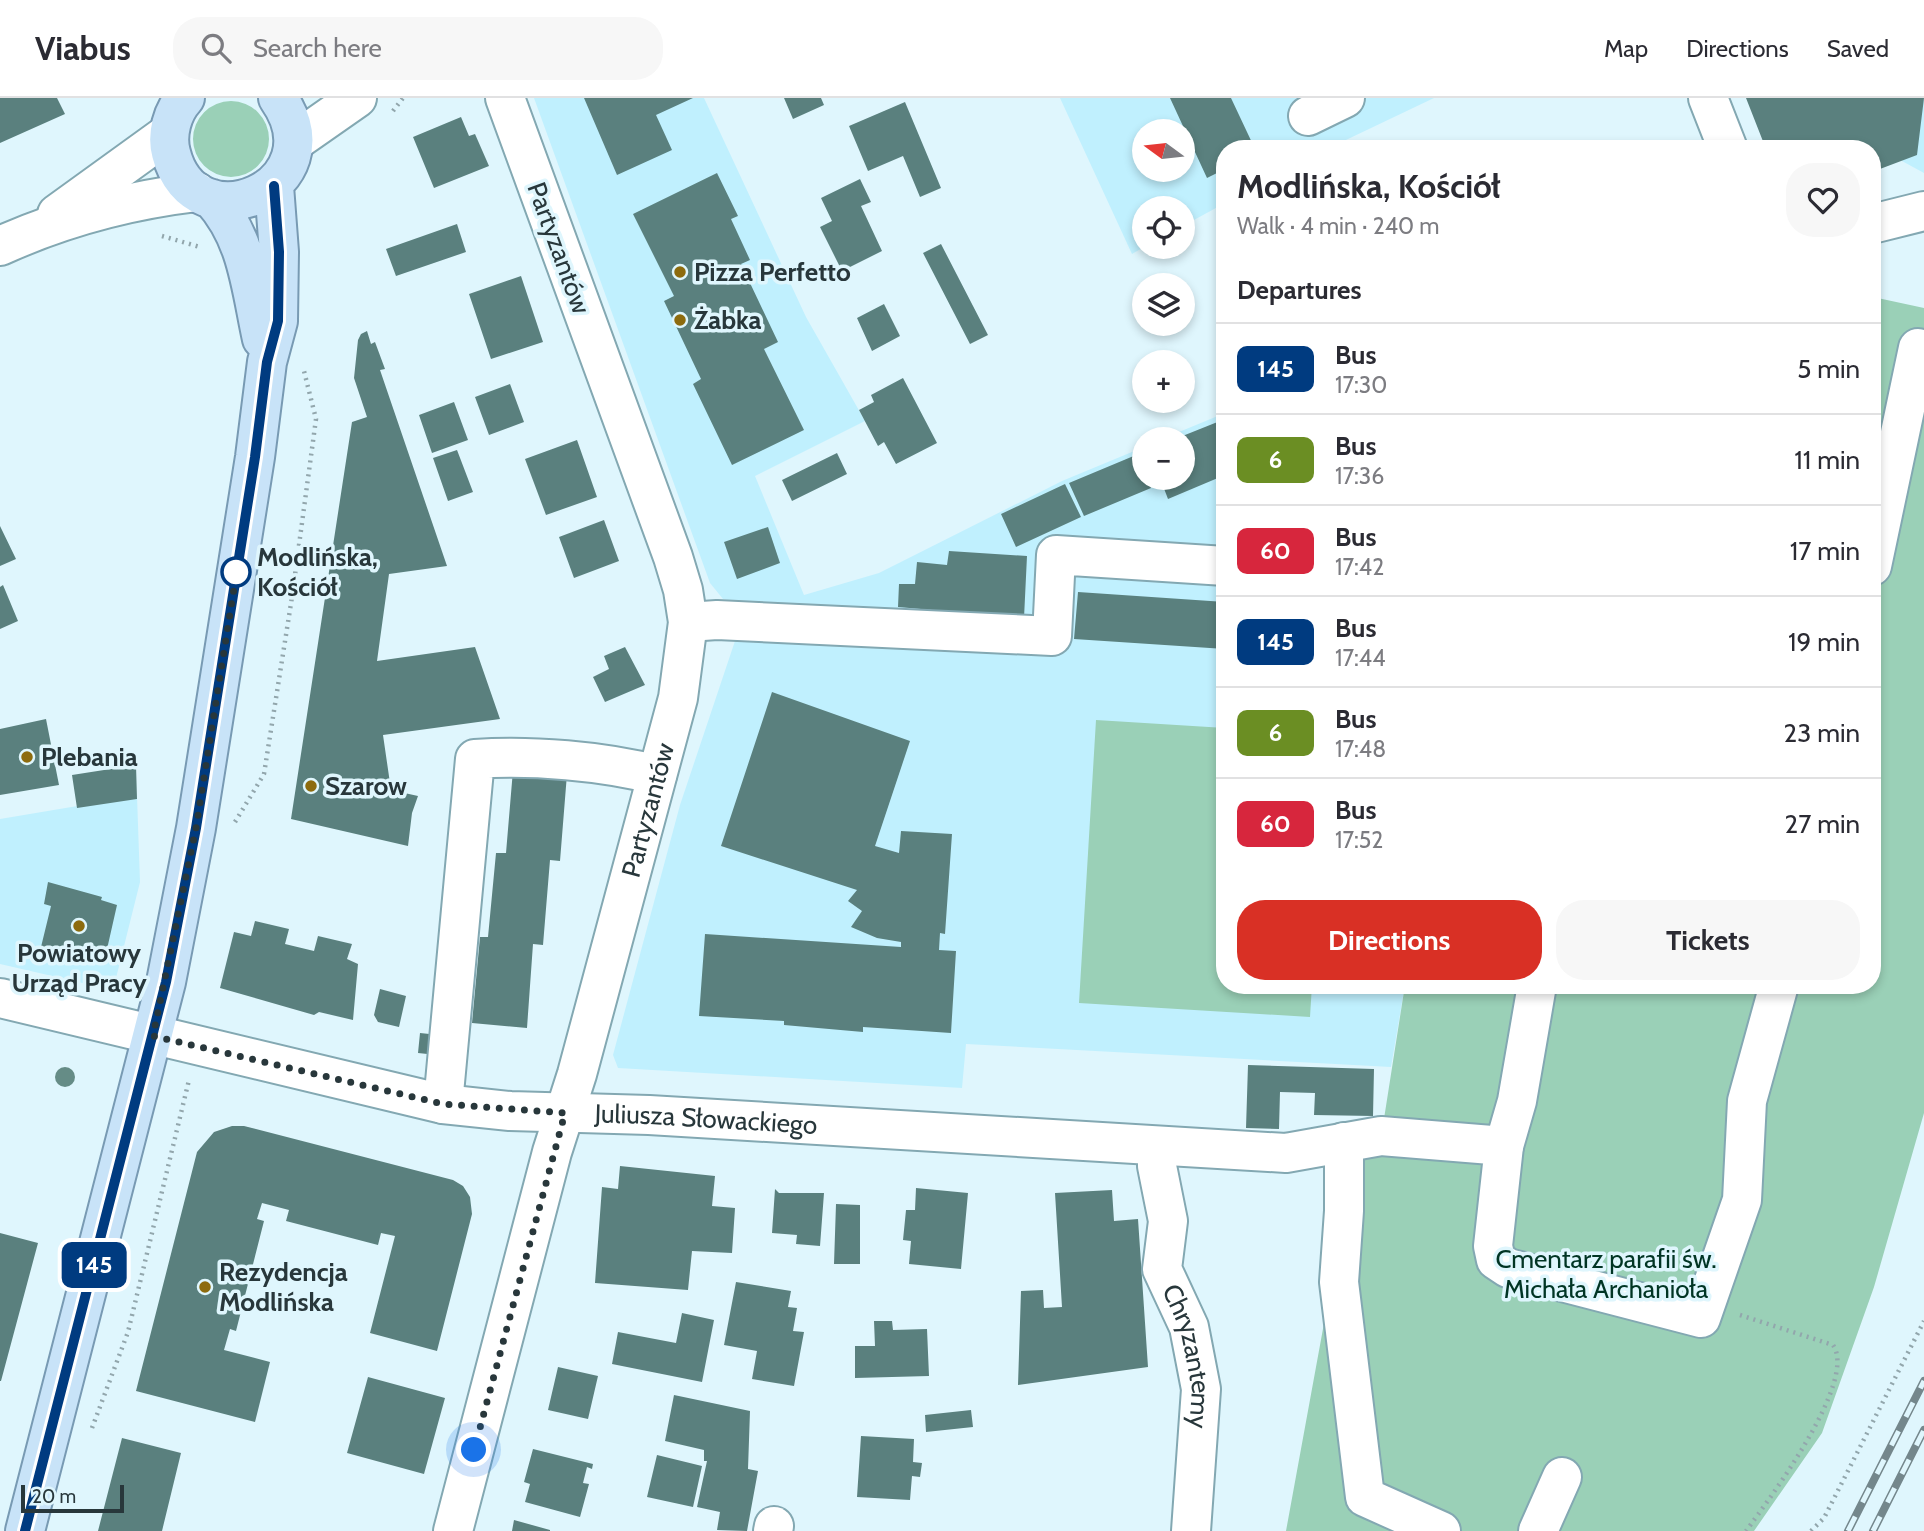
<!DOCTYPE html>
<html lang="en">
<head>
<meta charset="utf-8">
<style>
	:root { --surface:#fff; --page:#f7f7f7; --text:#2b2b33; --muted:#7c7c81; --line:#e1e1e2; --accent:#d93025 }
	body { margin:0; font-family:Cabin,sans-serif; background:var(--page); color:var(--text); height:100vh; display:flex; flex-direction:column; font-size:26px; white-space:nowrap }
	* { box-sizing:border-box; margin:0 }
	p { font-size:23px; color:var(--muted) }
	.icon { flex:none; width:38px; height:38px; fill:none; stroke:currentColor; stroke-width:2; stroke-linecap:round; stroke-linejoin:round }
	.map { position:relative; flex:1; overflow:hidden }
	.panel { position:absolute; left:1216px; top:42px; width:665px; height:854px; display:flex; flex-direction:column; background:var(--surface); border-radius:28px; box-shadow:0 4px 10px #0003 }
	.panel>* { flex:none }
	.badge { padding:0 14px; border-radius:10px; font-size:24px; line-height:46px }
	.needle { width:46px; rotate:285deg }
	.tools { position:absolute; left:1132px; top:21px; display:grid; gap:14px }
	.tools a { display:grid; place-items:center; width:63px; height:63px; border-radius:50%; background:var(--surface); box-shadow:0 4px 10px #0003; font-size:35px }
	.scale { position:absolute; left:21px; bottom:18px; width:103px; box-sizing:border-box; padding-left:7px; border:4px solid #28373b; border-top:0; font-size:19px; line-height:24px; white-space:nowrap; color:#28373b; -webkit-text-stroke:5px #dff6fd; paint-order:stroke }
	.you { position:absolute; width:35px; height:35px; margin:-18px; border:5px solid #fff; border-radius:50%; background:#1a73e8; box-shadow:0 0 0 10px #1a73e833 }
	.map>.badge { position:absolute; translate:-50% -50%; box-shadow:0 0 0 4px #fff }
	h2 { padding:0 21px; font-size:26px; line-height:63px }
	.round { display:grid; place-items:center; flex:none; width:74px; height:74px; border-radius:28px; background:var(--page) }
	.headline { display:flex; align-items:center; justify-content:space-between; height:119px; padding:0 21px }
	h1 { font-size:33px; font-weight:700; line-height:52px }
	.action { display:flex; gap:14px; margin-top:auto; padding:14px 21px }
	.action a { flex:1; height:80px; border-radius:28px; background:var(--accent); color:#fff; font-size:28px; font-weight:700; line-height:80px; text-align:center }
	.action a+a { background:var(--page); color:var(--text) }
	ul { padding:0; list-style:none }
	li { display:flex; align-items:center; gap:21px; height:91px; padding:0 21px; border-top:2px solid var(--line) }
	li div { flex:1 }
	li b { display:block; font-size:26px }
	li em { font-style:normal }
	li .badge { min-width:77px; font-weight:700; text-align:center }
	header { display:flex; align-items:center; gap:42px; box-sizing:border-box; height:98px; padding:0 35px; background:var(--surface); border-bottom:2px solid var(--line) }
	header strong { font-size:33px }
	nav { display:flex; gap:38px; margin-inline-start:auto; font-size:24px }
	.search { width:490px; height:63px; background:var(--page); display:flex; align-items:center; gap:18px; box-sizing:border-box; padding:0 24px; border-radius:28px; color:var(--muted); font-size:26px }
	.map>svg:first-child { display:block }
</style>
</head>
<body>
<header>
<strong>Viabus</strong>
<div class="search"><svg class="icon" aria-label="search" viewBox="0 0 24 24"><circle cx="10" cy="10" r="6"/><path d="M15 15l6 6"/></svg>Search here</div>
<nav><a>Map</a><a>Directions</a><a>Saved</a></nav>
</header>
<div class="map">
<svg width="1924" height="1433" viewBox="0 0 1924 1433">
	<rect width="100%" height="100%" fill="#dff6fd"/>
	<path fill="#c0f0fe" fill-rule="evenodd" d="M534 0H704L806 219 865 323 755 378 804 497 879 475 1062 383 1144 349V380H1183V341H1162L1225 315V887H1405L1391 969 966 946 962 990 618 970 613 957 680 707 737 537 740 505 723 501 710 485Z
		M1060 0H1434L1327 51H1225V105L1183 128V110H1144V149L1132 156ZM1144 33H1183V72H1144Z
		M1924 0V75L1902 63Z
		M137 698 140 784 113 892 0 866V721Z"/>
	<path fill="#9ad0b7" d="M193 41a38 38 0 1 1 76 0a38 38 0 1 1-76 0Z
		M1873 199 1924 210V1015L1874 1189 1822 1335 1754 1433H1286L1331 1187 1344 1064 1378 1059 1405 887H1872Z
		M1096 622 1225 630V887H1312L1310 919 1079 905Z"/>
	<path fill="#5a807e" d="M0 0H57L65 16 0 45Z
		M584 0H693L656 17 672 52 617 77Z
		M784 0H821L824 7 793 21Z
		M1170 0H1231L1255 51H1225V71L1207 80Z
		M1746 0H1924L1917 57 1872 74V51H1766Z
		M905 4 941 90 920 99 903 58 868 73 849 28Z
		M461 19 469 38 475 36 489 68 434 90 413 39Z
		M717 75 738 118 731 121 750 162 741 166 778 244 764 251 804 332 732 367 693 286 701 281 664 203 674 198 633 116Z
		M860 81 871 104 861 108 882 153 842 173 820 129 832 123 821 100Z
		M457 126 466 154 396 178 386 151Z
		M941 146 988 237 970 246 923 155Z
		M521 178 543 244 491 261 469 196Z
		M884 206 900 238 872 253 857 220Z
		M367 233 371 246 375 244 385 271 380 272 447 468 389 476 377 563 475 549 500 621 383 637 391 692 418 698 412 715 408 748 291 721 352 324 367 319 354 280 358 242 361 236Z
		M903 280 937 345 896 366 884 344 878 348 859 312 874 304 871 297Z
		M510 286 524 324 489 337 475 299Z
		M454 304 468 342 432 355 419 317Z
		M1225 321V377L1168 401 1160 380H1183V341H1175Z
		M577 342 597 399 546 417 525 361Z
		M457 352 473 394 448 403 433 360Z
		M837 355 847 376 792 403 782 382Z
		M1136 357 1151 390 1084 418 1069 385Z
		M1065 386 1081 419 1016 449 1001 416Z
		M604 422 619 463 574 480 559 439Z
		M0 428 16 461 0 468Z
		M768 429 780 465 737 481 724 444Z
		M949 453 1027 458 1024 520 898 509 899 486H915L917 464 947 467Z
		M3 487 18 523 0 531V489Z
		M1078 494 1225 504V551L1074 541Z
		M625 549 645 587 605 604 593 579 609 571 604 558Z
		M772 594 910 643 875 748 899 755 901 733 952 736 945 836 940 835 939 852 956 853 951 935 863 929V934L784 927V923L699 918 705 836 901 849V844L877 840 851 829 862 813 848 803 857 792 721 748Z
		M46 621 59 687 0 697V631Z
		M136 667 137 701 77 710 72 677Z
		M513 672 567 676 560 763 550 762 543 847 533 846 527 930 472 925 480 839H488L496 755H506Z
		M48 784 102 799 101 802 117 807 105 860 68 852 67 856 41 849 51 808 44 806Z
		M255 823 289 831 285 846 314 853 318 838 352 846 347 861 358 866 353 922 319 914 314 917 220 890 234 834 251 838Z
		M380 891 406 898 399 929 378 924 374 917Z
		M420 935 439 937 437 957 418 955Z
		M1248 967 1374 971 1373 1018 1314 1017 1315 995 1280 994 1279 1031 1246 1030Z
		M232 1028H244L453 1082 463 1088 470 1099 472 1116 437 1253 370 1235 395 1138 381 1135 378 1147 286 1123 289 1112 262 1105 257 1121 264 1123 236 1233 230 1231 224 1252 270 1264 255 1324 136 1293 197 1054 214 1034Z
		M620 1068 715 1078 712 1108 735 1110 732 1155 692 1153 688 1192 595 1185 602 1089 618 1091Z
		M916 1090 968 1095 961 1171 909 1166 911 1143 903 1142 906 1112H915Z
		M775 1091 779 1095H824L820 1148 796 1146 797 1137 772 1135Z
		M1112 1092 1114 1123 1138 1121 1148 1269 1018 1287 1021 1193 1043 1192 1044 1210 1062 1209 1055 1095Z
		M836 1106 860 1107V1166H834Z
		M0 1135 38 1145 1 1283H0Z
		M736 1184 791 1193 788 1209 797 1210 793 1233 804 1234 794 1288 752 1281 757 1253 724 1247Z
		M682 1215 714 1222 702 1284 612 1266 618 1234 676 1245Z
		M874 1223H892L893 1232 927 1231 929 1278 855 1280V1248H875Z
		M558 1269 598 1278 588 1321 548 1312Z
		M368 1279 445 1300 424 1376 347 1355Z
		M674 1297 750 1313 748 1371 758 1373 747 1433 717 1432 720 1414 697 1409 707 1363H704V1352L665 1343Z
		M971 1312 973 1329 926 1334 925 1317Z
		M861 1338 914 1341 913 1364 922 1365 920 1379 912 1378 910 1402 857 1399Z
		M122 1340 181 1355 162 1433H98Z
		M533 1351 593 1366 592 1371 587 1369 583 1385 589 1386 580 1419 525 1404 530 1386 524 1384Z
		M657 1357 702 1368 693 1409 647 1399Z
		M514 1422 550 1432V1433H512Z"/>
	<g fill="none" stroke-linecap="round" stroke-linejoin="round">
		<g stroke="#83a8b2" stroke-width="42">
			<g id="minor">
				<path d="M1708 0 1728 51"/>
				<path d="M1308 18 1345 0"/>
				<path d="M294 44 357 0"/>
				<path d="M57 116 169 35"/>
				<path d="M1872 126 1924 113"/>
				<path d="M0 148C62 120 129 102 197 94"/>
				<path d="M1872 468 1918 250"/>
				<path d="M688 524 717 522 1052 538 1056 457 1225 468"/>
				<path id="s1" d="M0 900 443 1006 510 1013 649 1017 1286 1055 1381 1038 1504 1048 1493 1148 1496 1162 1508 1170 1701 1220 1742 1102 1747 1003 1779 887"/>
				<path d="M443 1006 475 661C531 657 603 663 657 677"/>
				<path d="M1344 1044V1113L1339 1184 1365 1399 1441 1433"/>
				<path id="s2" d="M1157 1048V1068L1168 1123 1162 1171 1189 1229 1201 1291 1191 1433"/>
				<path d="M1504 1048 1517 1003 1537 887"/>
				<path id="s3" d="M453 1433 552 1054 577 976 678 600 688 524 683 492 673 459 505 0"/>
				<path d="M773 1433 774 1428"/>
				<path d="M1538 1433 1562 1379"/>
			</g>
		</g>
		<g stroke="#789ab3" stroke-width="42">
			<path id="major" d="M185 0C172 14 166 37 171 55 195 151 340 88 278 0
				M212 101C248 141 251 191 262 241
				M25 1433 166 884 196 730 255 359 267 264 278 223 279 154 274 88"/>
		</g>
		<path stroke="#92a6ac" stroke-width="4.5" stroke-dasharray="2 5" stroke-linecap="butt" d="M393 13 403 0
			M162 138 200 149
			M235 724 264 676 292 499 316 321 304 273
			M1740 1217 1833 1247C1858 1283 1770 1400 1746 1433
			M92 1330 128 1234 189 982
			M1811 1433 1824 1420 1924 1223"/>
		<use href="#minor" stroke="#fff" stroke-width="38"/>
		<use href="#major" stroke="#c8e3f8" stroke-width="38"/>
		<g stroke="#74878c" stroke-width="8">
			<path id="rail" d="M1848 1433 1924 1283
				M1873 1433 1924 1332"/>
		</g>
		<use href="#rail" stroke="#dff6fd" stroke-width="5" stroke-dasharray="16" stroke-linecap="butt"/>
	</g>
	<circle fill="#658c86" cx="65" cy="979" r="10"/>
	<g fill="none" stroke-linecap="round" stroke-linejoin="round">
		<g stroke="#fff" stroke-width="16">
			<path id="line" d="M25 1433 166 884 196 730 255 359 267 264 278 223 279 154 274 88"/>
		</g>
		<use href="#line" stroke="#003b80" stroke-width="10"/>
		<path stroke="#28373b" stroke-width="7" stroke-dasharray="0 12.6" d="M236 474 238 465 196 730 153 938 443 1006 565 1015 474 1352"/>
	</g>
	<g fill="#8d6b0e" stroke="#dff6fd" stroke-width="2.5">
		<circle cx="680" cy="174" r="7"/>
		<circle cx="680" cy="222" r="7"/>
		<circle cx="27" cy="659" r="7"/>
		<circle cx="311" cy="688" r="7"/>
		<circle cx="79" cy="828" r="7"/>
		<circle cx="205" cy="1189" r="7"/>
	</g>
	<circle fill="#fff" stroke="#003b80" stroke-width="3.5" cx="236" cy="474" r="14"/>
	<g text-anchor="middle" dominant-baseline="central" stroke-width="7" stroke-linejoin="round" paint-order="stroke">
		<g font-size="26" fill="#28373b" stroke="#dff6fd">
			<text transform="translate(559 150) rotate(70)">Partyzantów</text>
			<text stroke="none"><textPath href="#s3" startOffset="747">Partyzantów</textPath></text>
			<text stroke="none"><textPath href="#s1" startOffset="719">Juliusza Słowackiego</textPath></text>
			<text stroke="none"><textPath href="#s2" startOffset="217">Chryzantemy</textPath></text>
		</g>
		<g font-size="26" font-weight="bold" fill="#28373b" stroke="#dff6fd" text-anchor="start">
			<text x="694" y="174">Pizza Perfetto</text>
			<text x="694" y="222">Żabka</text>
			<text x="41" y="659">Plebania</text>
			<text x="325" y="688">Szarow</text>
			<text x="79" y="855" text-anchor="middle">Powiatowy<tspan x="79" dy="30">Urząd Pracy</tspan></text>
			<text x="219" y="1174">Rezydencja<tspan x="219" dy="30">Modlińska</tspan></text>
		</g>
		<g font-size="26" font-weight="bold" fill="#28373b" stroke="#dff6fd" text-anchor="start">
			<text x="257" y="459">Modlińska,<tspan x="257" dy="30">Kościół</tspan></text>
		</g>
		<g font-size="26" fill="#013524" stroke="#dff6fd">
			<text x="1606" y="1161">Cmentarz parafii św.<tspan x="1606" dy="30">Michała Archanioła</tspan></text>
		</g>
	</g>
</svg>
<div class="tools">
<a><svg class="needle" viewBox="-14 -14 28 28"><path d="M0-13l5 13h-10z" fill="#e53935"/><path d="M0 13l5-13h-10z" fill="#7c7c81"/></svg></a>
<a><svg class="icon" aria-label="locate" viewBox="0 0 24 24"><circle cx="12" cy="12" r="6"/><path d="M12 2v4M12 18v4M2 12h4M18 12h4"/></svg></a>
<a><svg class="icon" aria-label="layers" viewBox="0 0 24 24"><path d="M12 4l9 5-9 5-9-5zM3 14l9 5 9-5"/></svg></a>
<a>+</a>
<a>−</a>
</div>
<div class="scale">20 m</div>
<div class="you" style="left:474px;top:1352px"></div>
<b class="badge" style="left:94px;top:1167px;background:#003b80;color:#fff">145</b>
<section class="panel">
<div class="headline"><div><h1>Modlińska, Kościół</h1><p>Walk · 4 min · 240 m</p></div><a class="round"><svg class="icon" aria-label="heart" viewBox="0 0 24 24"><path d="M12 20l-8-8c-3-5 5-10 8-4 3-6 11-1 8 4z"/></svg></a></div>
<h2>Departures</h2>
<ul>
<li><span class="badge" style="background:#003b80;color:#fff">145</span><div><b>Bus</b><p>17:30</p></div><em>5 min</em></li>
<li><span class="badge" style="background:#6b8e23;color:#fff">6</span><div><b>Bus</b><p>17:36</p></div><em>11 min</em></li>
<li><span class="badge" style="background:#d7263d;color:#fff">60</span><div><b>Bus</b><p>17:42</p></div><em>17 min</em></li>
<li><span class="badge" style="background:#003b80;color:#fff">145</span><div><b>Bus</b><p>17:44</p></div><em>19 min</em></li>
<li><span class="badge" style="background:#6b8e23;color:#fff">6</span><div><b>Bus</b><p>17:48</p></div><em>23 min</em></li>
<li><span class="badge" style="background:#d7263d;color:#fff">60</span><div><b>Bus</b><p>17:52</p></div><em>27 min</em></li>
</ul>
<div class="action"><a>Directions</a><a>Tickets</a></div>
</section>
</div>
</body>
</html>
